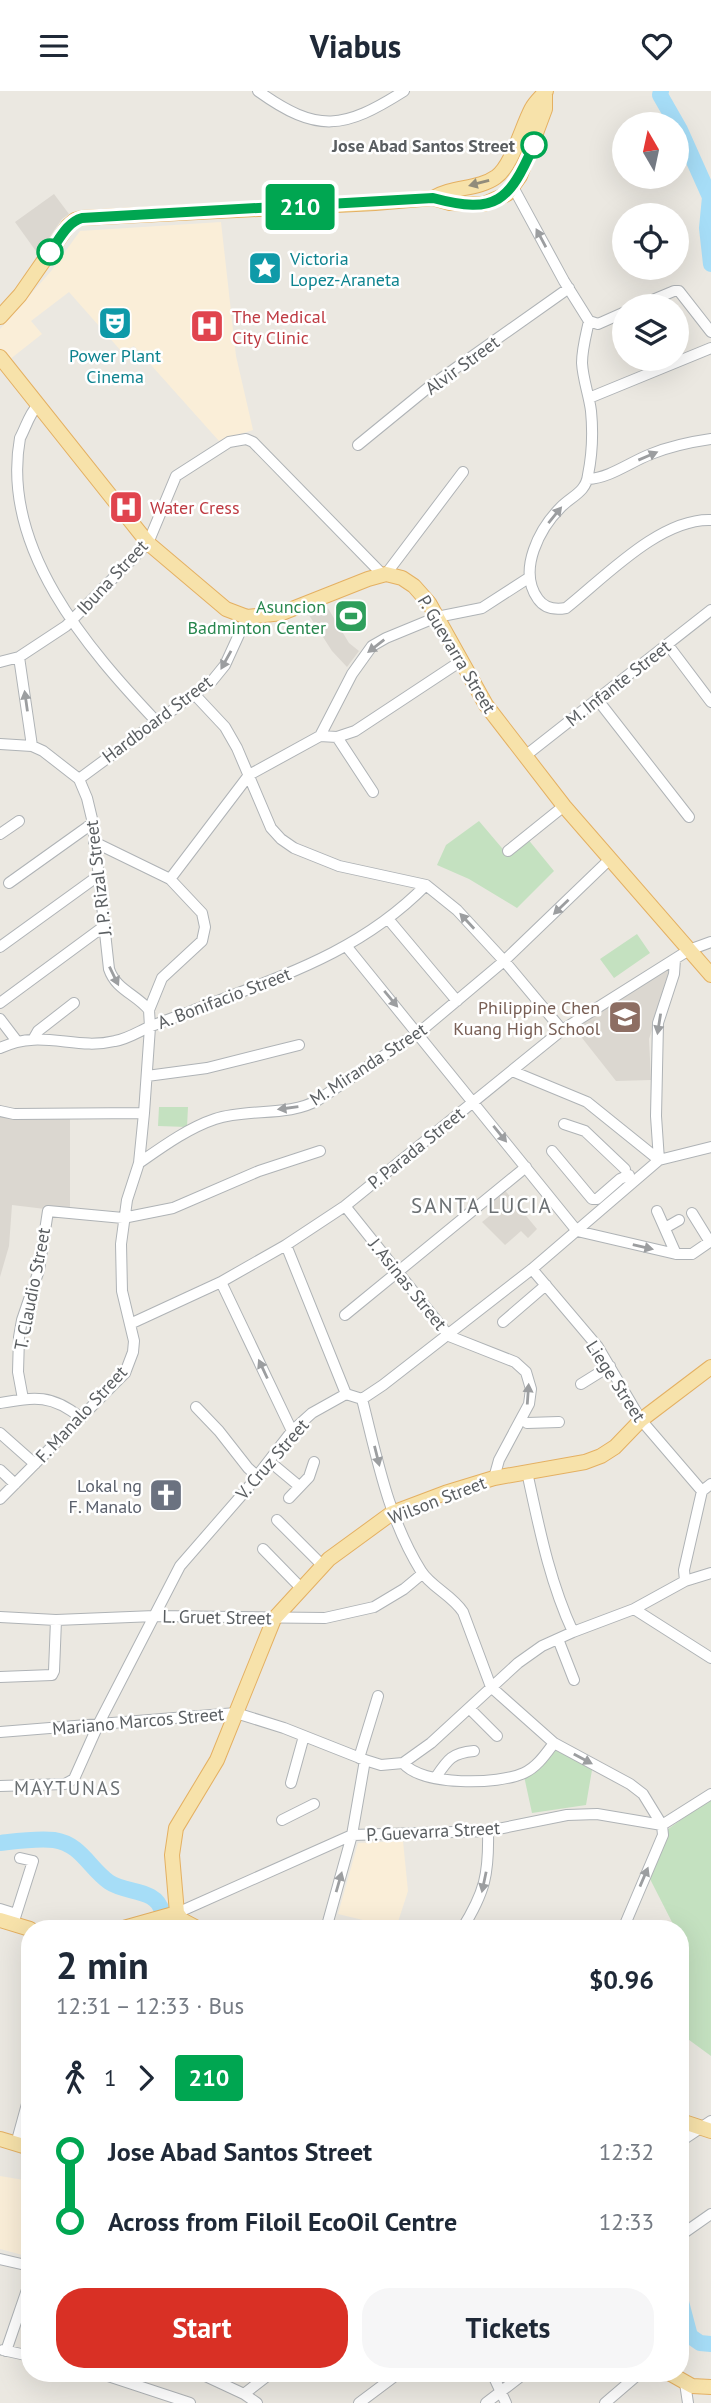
<!DOCTYPE html>
<html lang="en">
<head>
<meta charset="utf-8">
<style>
	:root { --surface:#fff; --page:#f6f6f7; --text:#1f2937; --muted:#747a83; --accent:#d93025 }
	body { margin:0; font-family:"PT Sans",sans-serif; background:var(--page); color:var(--text); height:100vh; display:flex; flex-direction:column; font-size:26px; white-space:nowrap }
	* { box-sizing:border-box; margin:0 }
	p { font-size:23px; color:var(--muted) }
	.icon { flex:none; width:38px; height:38px; fill:none; stroke:currentColor; stroke-width:2; stroke-linecap:round; stroke-linejoin:round }
	.map { position:relative; flex:1; overflow:hidden }
	.side { position:absolute; left:21px; top:1829px; width:668px; height:462px; display:flex; flex-direction:column; background:var(--surface); border-radius:28px; box-shadow:0 7px 28px #0002 }
	.side>* { flex:none }
	.badge { padding:0 14px; border-radius:5px; font-size:24px; line-height:46px }
	.needle { width:46px; rotate:351deg }
	.tools { position:absolute; left:612px; top:21px; display:grid; gap:14px }
	.tools a { display:grid; place-items:center; width:77px; height:77px; border-radius:50%; background:var(--surface); box-shadow:0 7px 28px #0002; font-size:35px }
	.map>.badge { position:absolute; translate:-50% -50%; box-shadow:0 0 0 4px #fff }
	.legs { display:flex; align-items:center; gap:10px; height:77px; padding:0 35px; font-size:23px }
	.legs p { margin-inline-start:auto }
	.head { display:flex; align-items:center; justify-content:space-between; height:119px; padding:0 35px }
	h1 { font-size:38px; font-weight:700; line-height:52px }
	.action { display:flex; gap:14px; margin-top:auto; padding:14px 35px }
	.action a { flex:1; height:80px; border-radius:28px; background:var(--accent); color:#fff; font-size:28px; font-weight:700; line-height:80px; text-align:center }
	.action a+a { background:var(--page); color:var(--text) }
	ul { padding:0 35px; list-style:none }
	li { display:flex; align-items:center; gap:24px; height:70px; font-size:26px }
	li i { display:grid; place-items:center; width:10px; height:100%; margin:0 9px; background:currentColor }
	li i::after { content:''; width:18px; height:18px; margin:-9px; border:5px solid; border-radius:50%; background:var(--surface) }
	li p { margin-inline-start:auto }
	li:first-child i { background:linear-gradient(#0000 50%,currentColor 0) }
	li:last-child i { background:linear-gradient(currentColor 50%,#0000 0) }
	header { display:flex; justify-content:space-between; align-items:center; height:91px; padding:0 35px; background:var(--surface); font-size:32px; font-weight:700 }
	.map>svg:first-child { display:block }
</style>
</head>
<body>
<header><svg class="icon" aria-label="menu" viewBox="0 0 24 24"><path d="M4 6h16M4 12h16M4 18h16"/></svg>Viabus<svg class="icon" aria-label="heart" viewBox="0 0 24 24"><path d="M12 20l-8-8c-3-5 5-10 8-4 3-6 11-1 8 4z"/></svg></header>
<div class="map">
<svg width="711" height="2312" viewBox="0 0 711 2312">
	<rect width="100%" height="100%" fill="#ebe8e1"/>
	<path fill="#faeed8" d="M221 131 236 265 253 339 219 350 134 255 122 261 69 201 31 230 42 243 9 269 0 257V238L52 179 80 140Z
		M403 1750 408 1800 396 1837 338 1823 358 1752Z
		M0 2085 30 2090V2166L0 2158Z"/>
	<path fill="#dbd7d0" d="M54 103 69 123 62 128 38 163 15 131Z
		M323 509 349 552 359 560 347 576 332 560 305 518Z
		M666 877 672 879 649 948 651 989 616 990 575 938Z
		M0 1023 70 1027V1121L12 1114 9 1155 0 1186Z
		M503 1097 537 1138 528 1147 521 1140 505 1154 482 1131 492 1123 484 1113Z"/>
	<path fill="#c4e1c0" d="M479 730 507 763 527 747 554 780 517 817 469 788 437 774 446 754Z
		M637 843 650 862 614 887 600 868Z
		M159 1016H188L187 1036 158 1035Z
		M554 1656 592 1679 586 1714 532 1722 524 1685 541 1677Z
		M711 1707V1965L681 1943V1838L675 1837 650 1788 664 1741Z"/>
	<g fill="none" stroke-linecap="round" stroke-linejoin="round">
		<path stroke="#a6ddf7" stroke-width="16" d="M661 0 660 4 680 39 710 106 707 137 711 173
			M0 1752C17 1750 37 1747 54 1749 81 1753 89 1777 109 1791 126 1803 157 1797 162 1821
			M681 2211 690 2245 700 2252 711 2253"/>
		<g stroke="#afb3b6" stroke-width="12">
			<path id="minor" d="M258 0C318 43 344 38 404 0
				M513 96 564 190 589 230C586 244 582 258 582 272 583 289 589 304 591 320 593 340 592 364 588 384 586 401 572 405 561 416 540 437 517 479 538 508 545 518 555 519 566 517 604 487 660 427 711 429
				M638 215 674 200H679L711 241
				M589 230 598 233 625 221
				M589 307 711 257
				M38 314C29 323 26 336 20 347 0 457 88 558 156 630
				M358 354 429 296 569 197
				M588 388C610 387 630 371 651 363 671 355 690 351 711 348
				M386 483 463 381
				M668 554 711 611
				M19 566 32 655
				M0 571 19 566 66 535 148 452 176 385 229 351 246 348 253 351 383 484
				M195 604 225 636 237 657 271 737 281 748 294 757 339 775 426 794 457 819 506 872 562 939
				M597 608 689 726
				M320 645 337 646 355 640 461 570
				M337 646 373 701
				M0 653 32 655 43 660 79 688 87 707 93 732 109 878C116 899 136 903 149 919
				M525 665 711 519
				M79 688 212 590 225 574 247 526
				M0 743 19 730
				M508 760 564 715
				M170 788 249 684 320 645 352 583 372 555 386 547 437 526 482 517 530 486
				M9 792 93 732
				M389 829 457 910
				M0 856 98 785
				M347 856 577 1140
				M0 912 103 836
				M0 928 16 949
				M34 947 38 940 74 912
				M0 957C42 937 74 960 115 950 127 948 138 941 149 936 164 930 179 925 194 919 281 885 359 862 426 794
				M512 980 587 1011 659 1069
				M147 985 207 977 299 954
				M0 1020 14 1023 144 1022
				M564 1033 585 1040 625 1078
				M552 1060 592 1108H597L620 1088 629 1084
				M659 1069 656 1025 658 932 674 883 675 868
				M139 1072C162 1056 188 1037 215 1028 248 1017 289 1026 318 1009L422 939 504 870 610 768
				M345 1115 449 1245 515 1271 526 1281 531 1298 529 1313 499 1369 494 1387
				M657 1120 676 1163
				M692 1122 710 1151
				M665 1137 679 1129
				M577 1140 676 1163H692L711 1150
				M286 1154 346 1303
				M532 1178 598 1256 641 1329 702 1400
				M221 1191 292 1340
				M345 1224 526 1076
				M503 1231 546 1194
				M130 1233 221 1191 286 1154 345 1115 562 939 689 859 711 851
				M581 1293 610 1275
				M23 1308 18 1281 19 1246 22 1229 39 1179 48 1120 123 1127 173 1117 259 1080 320 1060
				M362 1308C377 1367 388 1427 421 1480 431 1496 452 1504 463 1521L491 1596 554 1652 630 1693 643 1703 662 1734 663 1744 623 1838
				M0 1312C35 1306 52 1303 81 1327
				M196 1316 219 1340 248 1377 257 1385
				M527 1332 559 1331
				M0 1342 35 1373
				M269 1370 299 1395
				M0 1379 15 1393
				M527 1381C539 1436 549 1489 573 1541
				M289 1407 309 1386 314 1371
				M0 1408 112 1295 125 1282 133 1261 134 1250 122 1200 121 1153 127 1109 139 1072 144 1022 150 936 149 919 162 887 202 850 205 836 202 822 170 788 94 751
				M277 1429 323 1475
				M263 1458 302 1498
				M685 1490 684 1479 702 1400 711 1393
				M634 1518 711 1567
				M0 1526 56 1529 155 1525 325 1527 374 1516 404 1498 422 1483
				M558 1548 574 1589
				M0 1586 52 1584 54 1580 56 1529
				M469 1617 497 1645
				M0 1641 236 1622 284 1637 365 1669 381 1674 403 1672 431 1652 518 1572 542 1555 573 1541 634 1518 685 1490 711 1482
				M359 1667 378 1605
				M403 1672C422 1695 498 1694 524 1682 537 1676 545 1664 554 1652
				M436 1686C448 1668 452 1662 474 1660
				M291 1692 304 1645
				M0 1695 65 1693 74 1688 99 1632 180 1475 247 1398 292 1340 312 1322 346 1303 362 1308 383 1294 532 1178 659 1069 711 1056
				M282 1729 314 1713
				M0 1818 16 1823
				M177 1822 352 1744 488 1740 567 1724 597 1723 662 1734 711 1703
				M13 1833 33 1770 20 1767
				M326 1838 352 1744 365 1669
				M462 1838C485 1801 489 1783 488 1740
				M681 1948 683 1945
				M681 2050 711 2030
				M16 2053 30 2002
				M681 2144 711 2123
				M0 2168 30 2175
				M3 2259 30 2265
				M6 2260 30 2190
				M99 2282 190 2312
				M199 2282 244 2303 257 2312
				M492 2282 506 2312
				M685 2292 688 2312
				M244 2303 271 2282
				M359 2312 399 2282
				M486 2312 525 2282
				M605 2312 640 2282"/>
		</g>
		<g stroke="#e4b062" stroke-width="16">
			<path id="major" d="M433 107C452 95 478 99 496 86 512 75 522 35 532 17 535 11 541 6 546 0
				M0 226 20 204 68 135 75 129 82 127 375 112 433 107 450 112 484 113 507 103 520 85 545 18V1
				M0 266 148 452 226 518 247 526 282 522 368 488 386 483 402 487 414 495 429 512 486 614 564 715 711 884
				M177 1822 172 1764 176 1737 217 1669 274 1528 329 1468 392 1422 445 1402 494 1387 585 1371 601 1365 615 1356 641 1329 711 1276
				M177 1822 182 1829 199 1838
				M0 1829 30 1838
				M120 1838 177 1822
				M681 2030 711 2040
				M0 2048 30 2057
				M669 2282 692 2295 711 2296"/>
		</g>
		<use href="#minor" stroke="#fff" stroke-width="10"/>
		<use href="#major" stroke="#f7e2aa" stroke-width="14"/>
	</g>
	<defs><path id="oneway-solid" d="M-6-.8H1V-3.2L6.5 0L1 3.2V.8H-6Z" transform="scale(1.75)"/></defs>
	<use fill="#918c7b" href="#oneway-solid" transform="translate(479 92) rotate(165)"/>
	<g fill="#9c9ea0">
		<use href="#oneway-solid" transform="translate(541 147) rotate(-118)"/>
		<use href="#oneway-solid" transform="translate(648 365) rotate(-23)"/>
		<use href="#oneway-solid" transform="translate(555 424) rotate(-51)"/>
		<use href="#oneway-solid" transform="translate(376 555) rotate(142)"/>
		<use href="#oneway-solid" transform="translate(226 569) rotate(119)"/>
		<use href="#oneway-solid" transform="translate(26 610) rotate(-98)"/>
		<use href="#oneway-solid" transform="translate(561 816) rotate(136)"/>
		<use href="#oneway-solid" transform="translate(467 830) rotate(-133)"/>
		<use href="#oneway-solid" transform="translate(114 885) rotate(64)"/>
		<use href="#oneway-solid" transform="translate(391 908) rotate(50)"/>
		<use href="#oneway-solid" transform="translate(659 933) rotate(99)"/>
		<use href="#oneway-solid" transform="translate(288 1017) rotate(172)"/>
		<use href="#oneway-solid" transform="translate(500 1043) rotate(51)"/>
		<use href="#oneway-solid" transform="translate(643 1156) rotate(13)"/>
		<use href="#oneway-solid" transform="translate(263 1278) rotate(-115)"/>
		<use href="#oneway-solid" transform="translate(528 1303) rotate(-86)"/>
		<use href="#oneway-solid" transform="translate(377 1365) rotate(76)"/>
		<use href="#oneway-solid" transform="translate(583 1668) rotate(28)"/>
		<use href="#oneway-solid" transform="translate(644 1786) rotate(-67)"/>
		<use href="#oneway-solid" transform="translate(339 1791) rotate(-74)"/>
		<use href="#oneway-solid" transform="translate(484 1791) rotate(102)"/>
	</g>
	<g fill="none" stroke-linecap="round" stroke-linejoin="round">
		<g stroke="#fff" stroke-width="16">
			<path id="line-1" d="M50 161C59 149 67 131 82 127L433 107C497 124 509 110 534 54"/>
		</g>
		<use href="#line-1" stroke="#00a651" stroke-width="10"/>
	</g>
	<defs>
		<g id="sight-square" transform="scale(1.75)"><rect x="-9" y="-9" width="18" height="18" rx="4" fill="#0f9aa8" stroke="#fff"/><path d="M0-6L1.8-2.2L6-1.7L2.9 1.2L3.7 5.4L0 3.3L-3.7 5.4L-2.9 1.2L-6-1.7L-1.8-2.2Z" fill="#fff"/></g>
		<g id="theatre-square" transform="scale(1.75)"><rect x="-9" y="-9" width="18" height="18" rx="4" fill="#0f9aa8" stroke="#fff"/><path d="M-5-5.5Q0-4 5-5.5V0Q5 5 0 6Q-5 5-5 0ZM-3.3-2.5H-1v1.5H-3.3ZM1-2.5H3.3v1.5H1ZM-2.8 1Q0 5.5 2.8 1Z" fill="#fff"/></g>
		<g id="hospital-square" transform="scale(1.75)"><rect x="-9" y="-9" width="18" height="18" rx="4" fill="#e0444e" stroke="#fff"/><path d="M-5-5h3v3.5h4V-5h3V5h-3V1.5h-4V5h-3Z" fill="#fff"/></g>
		<g id="stadium-square" transform="scale(1.75)"><rect x="-9" y="-9" width="18" height="18" rx="4" fill="#2e9e5b" stroke="#fff"/><path d="M0-5a6.5 5 0 1 0 0 10a6.5 5 0 1 0 0-10ZM-3.5-1.8h7v3.6h-7Z" fill="#fff"/></g>
		<g id="school-square" transform="scale(1.75)"><rect x="-9" y="-9" width="18" height="18" rx="4" fill="#8d6e63" stroke="#fff"/><path d="M0-5L7-2L0 1L-7-2ZM-4 1L0 2.5L4 1V4Q0 6-4 4Z" fill="#fff"/></g>
		<g id="church-square" transform="scale(1.75)"><rect x="-9" y="-9" width="18" height="18" rx="4" fill="#6b7280" stroke="#fff"/><path d="M-1.2-6h2.4v3.5h3.3v2.4h-3.3V6h-2.4V-.1h-3.3v-2.4h3.3Z" fill="#fff"/></g>
	</defs>
	<g fill-rule="evenodd">
		<use href="#sight-square" x="265" y="177"/>
		<use href="#theatre-square" x="115" y="232"/>
		<use href="#hospital-square" x="207" y="235"/>
		<use href="#hospital-square" x="126" y="416"/>
		<use href="#stadium-square" x="351" y="525"/>
		<use href="#school-square" x="625" y="926"/>
		<use href="#church-square" x="166" y="1404"/>
	</g>
	<g fill="#fff" stroke="#00a651" stroke-width="3.5">
		<circle cx="534" cy="54" r="12"/>
		<circle cx="50" cy="161" r="12"/>
	</g>
	<g text-anchor="middle" dominant-baseline="central" stroke-width="5" stroke-linejoin="round" paint-order="stroke">
		<g font-size="18" font-weight="bold" fill="#5a5e61" stroke="#fff" text-anchor="end">
			<text x="515" y="54">Jose Abad Santos Street</text>
		</g>
		<g font-size="18" fill="#0d838f" stroke="#fff" text-anchor="start">
			<text x="290" y="167">Victoria<tspan x="290" dy="21">Lopez-Araneta</tspan></text>
			<text x="115" y="264" text-anchor="middle">Power Plant<tspan x="115" dy="21">Cinema</tspan></text>
		</g>
		<g font-size="18" fill="#be3a42" stroke="#fff" text-anchor="start">
			<text x="232" y="225">The Medical<tspan x="232" dy="21">City Clinic</tspan></text>
			<text x="150" y="416">Water Cress</text>
		</g>
		<g font-size="18" fill="#5a5e61" stroke="#fff">
			<text transform="translate(462 274) rotate(-36)">Alvir Street</text>
			<text transform="translate(112 486) rotate(-47)">Ibuna Street</text>
			<text transform="translate(457 563) rotate(59)">P. Guevarra Street</text>
			<text transform="translate(618 592) rotate(-38)">M. Infante Street</text>
			<text transform="translate(157 628) rotate(-37)">Hardboard Street</text>
			<text transform="translate(98 787) rotate(-97)">J. P. Rizal Street</text>
			<text transform="translate(224 907) rotate(-21)">A. Bonifacio Street</text>
			<text transform="translate(368 973) rotate(-33)">M. Miranda Street</text>
			<text transform="translate(416 1057) rotate(-39)">P. Parada Street</text>
			<text transform="translate(408 1193) rotate(51)">J. Asinas Street</text>
			<text transform="translate(32 1198) rotate(-79)">T. Claudio Street</text>
			<text transform="translate(616 1290) rotate(57)">Liege Street</text>
			<text transform="translate(81 1323) rotate(-47)">F. Manalo Street</text>
			<text transform="translate(272 1368) rotate(-49)">V. Cruz Street</text>
			<text transform="translate(437 1409) rotate(-21)">Wilson Street</text>
			<text transform="translate(217 1526) rotate(1)">L. Gruet Street</text>
			<text transform="translate(138 1630) rotate(-5)">Mariano Marcos Street</text>
			<text transform="translate(433 1740) rotate(-3)">P. Guevarra Street</text>
		</g>
		<g font-size="18" fill="#27864d" stroke="#fff" text-anchor="end">
			<text x="326" y="515">Asuncion<tspan x="326" dy="21">Badminton Center</tspan></text>
		</g>
		<g font-size="18" fill="#785e54" stroke="#fff" text-anchor="end">
			<text x="600" y="916">Philippine Chen<tspan x="600" dy="21">Kuang High School</tspan></text>
		</g>
		<g font-size="18" fill="#5b616d" stroke="#fff" text-anchor="end">
			<text x="142" y="1394">Lokal ng<tspan x="142" dy="21">F. Manalo</tspan></text>
		</g>
		<g font-size="19" letter-spacing="2" fill="#6b7073" stroke="#fff">
			<text x="68" y="1697">MAYTUNAS</text>
		</g>
		<g font-size="21" letter-spacing="2" fill="#6b7073" stroke="#fff">
			<text x="482" y="1114">SANTA LUCIA</text>
		</g>
	</g>
</svg>
<div class="tools">
<a><svg class="needle" viewBox="-14 -14 28 28"><path d="M0-13l5 13h-10z" fill="#e53935"/><path d="M0 13l5-13h-10z" fill="#747a83"/></svg></a>
<a><svg class="icon" aria-label="locate" viewBox="0 0 24 24"><circle cx="12" cy="12" r="6"/><path d="M12 2v4M12 18v4M2 12h4M18 12h4"/></svg></a>
<a><svg class="icon" aria-label="layers" viewBox="0 0 24 24"><path d="M12 4l9 5-9 5-9-5zM3 14l9 5 9-5"/></svg></a>
</div>
<b class="badge" style="left:300px;top:116px;background:#00a651;color:#fff">210</b>
<section class="side">
<div class="head"><div><h1>2 min</h1><p>12:31 – 12:33 · Bus</p></div><b>$0.96</b></div>
<div class="legs"><svg class="icon" aria-label="walk" viewBox="0 0 24 24"><circle cx="13" cy="4" r="2"/><path d="M13 8l-2 6 4 7M11 14l-3 7M7 12l3-4h3l4 4"/></svg>1<svg class="icon" aria-label="forward" viewBox="0 0 24 24"><path d="M9 5l7 7-7 7"/></svg><b class="badge" style="background:#00a651;color:#fff">210</b></div>
<ul>
<li><i style="color:#00a651"></i><b>Jose Abad Santos Street</b><p>12:32</p></li>
<li><i style="color:#00a651"></i><b>Across from Filoil EcoOil Centre</b><p>12:33</p></li>
</ul>
<div class="action"><a>Start</a><a>Tickets</a></div>
</section>
</div>
</body>
</html>
